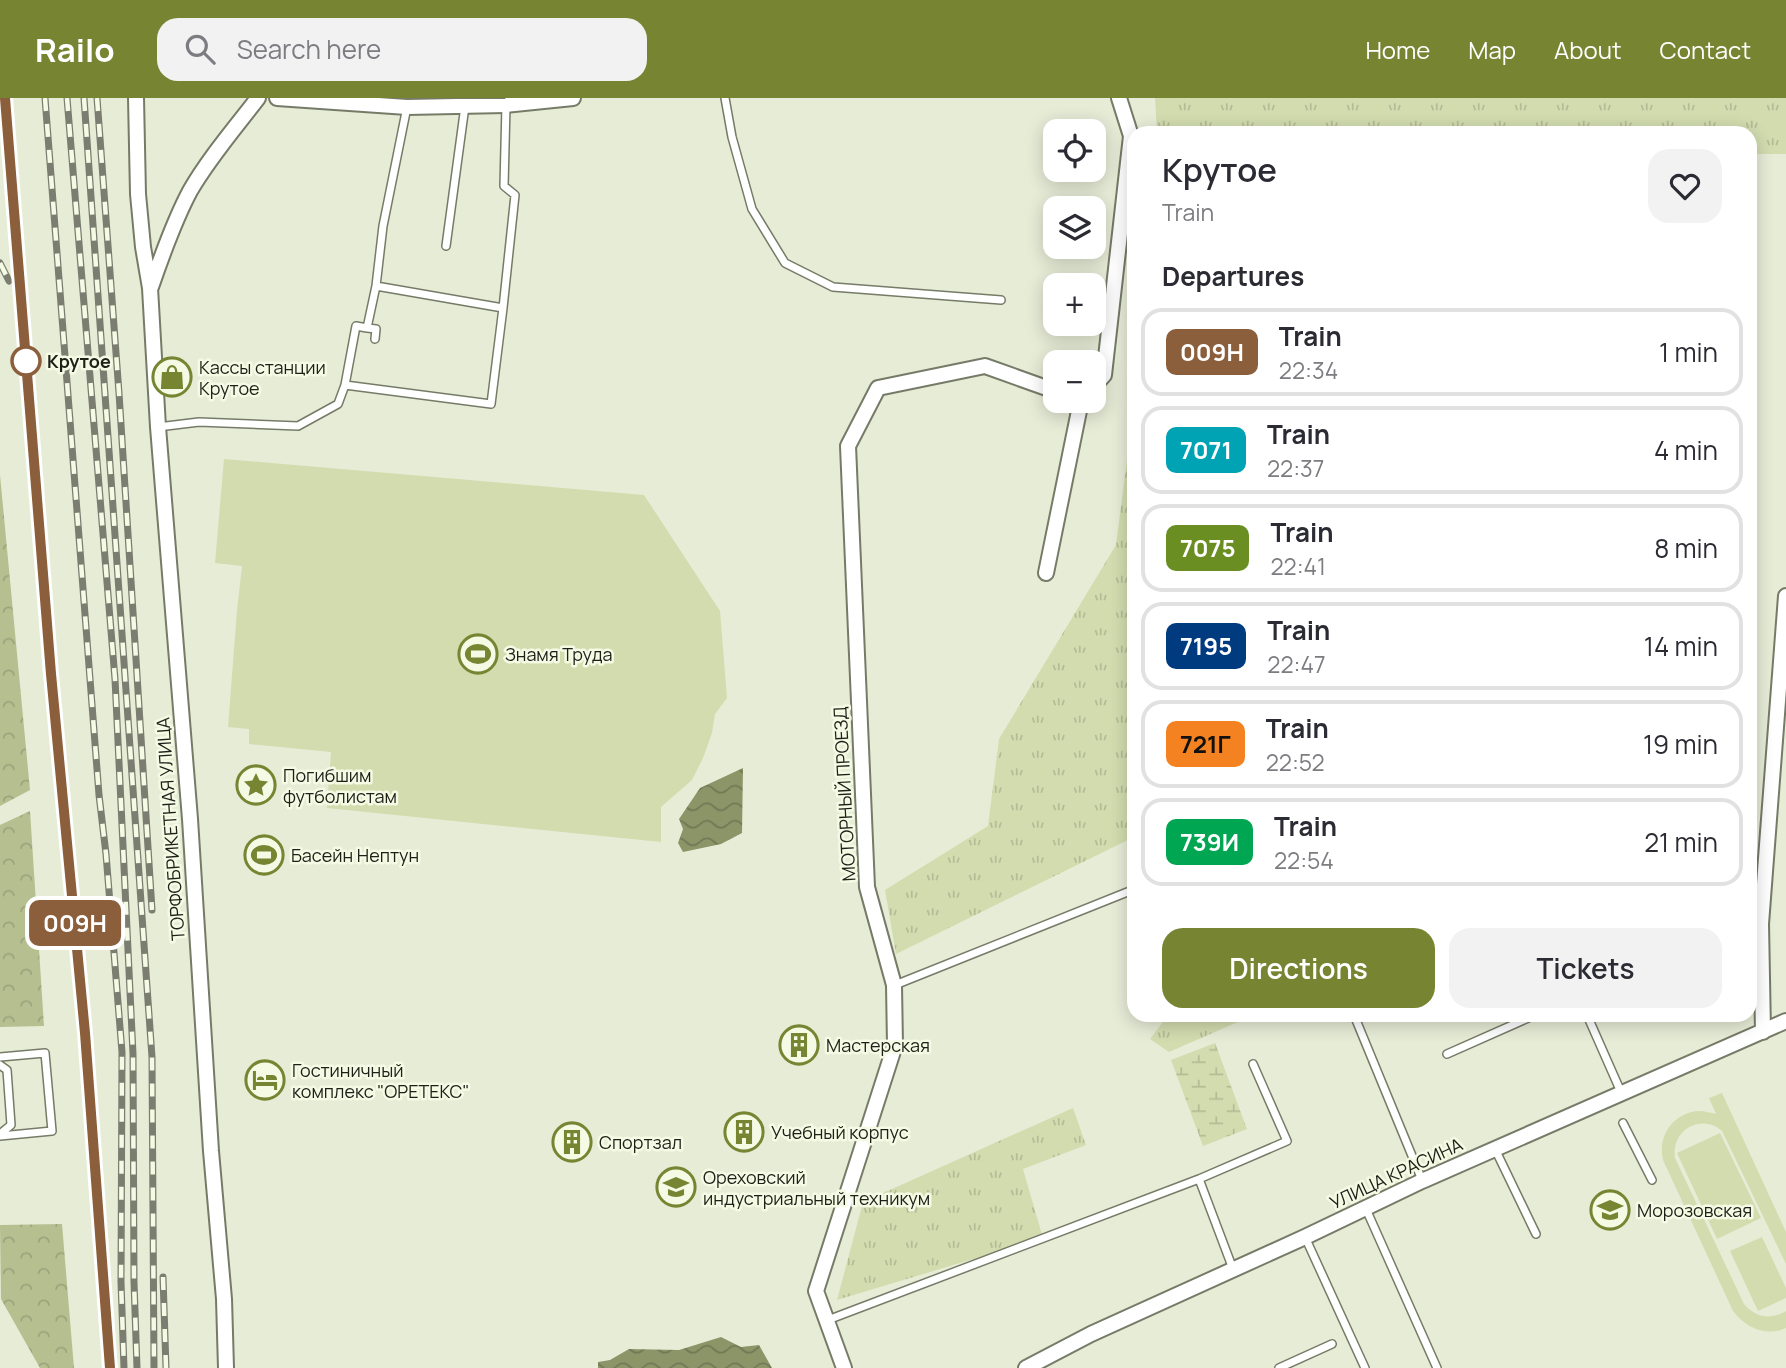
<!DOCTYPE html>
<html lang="en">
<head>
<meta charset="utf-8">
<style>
	:root { --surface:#fff; --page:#f2f2f3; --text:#2b2b33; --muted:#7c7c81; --line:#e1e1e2; --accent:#778533 }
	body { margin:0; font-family:Manrope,sans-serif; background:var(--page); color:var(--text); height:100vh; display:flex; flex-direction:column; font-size:26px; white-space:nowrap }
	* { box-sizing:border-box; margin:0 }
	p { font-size:23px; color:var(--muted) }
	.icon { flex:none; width:38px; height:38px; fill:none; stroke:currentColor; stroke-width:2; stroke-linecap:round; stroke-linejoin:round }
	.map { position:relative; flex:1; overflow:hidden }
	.panel { position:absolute; left:1127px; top:28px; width:630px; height:896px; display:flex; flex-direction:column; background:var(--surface); border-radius:21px; box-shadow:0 4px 18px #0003 }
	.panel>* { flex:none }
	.badge { padding:0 14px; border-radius:10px; font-size:24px; line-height:46px }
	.controls { position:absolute; left:1043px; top:21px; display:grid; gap:14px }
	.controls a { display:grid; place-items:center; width:63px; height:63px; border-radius:14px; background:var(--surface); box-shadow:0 4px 18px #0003; font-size:35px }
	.map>.badge { position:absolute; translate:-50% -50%; box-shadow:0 0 0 4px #fff }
	h2 { padding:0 35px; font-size:26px; line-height:63px }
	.round { display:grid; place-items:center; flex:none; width:74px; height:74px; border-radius:21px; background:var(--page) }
	.headline { display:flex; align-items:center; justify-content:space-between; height:119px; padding:0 35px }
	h1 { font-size:33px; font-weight:600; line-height:52px }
	.cta { display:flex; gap:14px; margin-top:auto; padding:14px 35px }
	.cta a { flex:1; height:80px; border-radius:21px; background:var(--accent); color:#fff; font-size:28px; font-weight:600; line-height:80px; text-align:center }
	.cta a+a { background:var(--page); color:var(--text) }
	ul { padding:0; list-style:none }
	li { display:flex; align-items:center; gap:21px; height:88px; margin:0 14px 10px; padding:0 21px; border:4px solid var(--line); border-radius:21px }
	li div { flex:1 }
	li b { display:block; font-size:26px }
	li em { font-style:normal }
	li .badge { min-width:77px; font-weight:700; text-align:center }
	header { display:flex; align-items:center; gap:42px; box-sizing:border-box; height:98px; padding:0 35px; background:var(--accent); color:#fff }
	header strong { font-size:33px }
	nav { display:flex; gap:38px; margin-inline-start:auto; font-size:24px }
	.search { width:490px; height:63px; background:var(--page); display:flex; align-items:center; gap:18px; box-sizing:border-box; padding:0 24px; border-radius:21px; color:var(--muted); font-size:26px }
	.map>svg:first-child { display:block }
</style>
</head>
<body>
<header>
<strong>Railo</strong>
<div class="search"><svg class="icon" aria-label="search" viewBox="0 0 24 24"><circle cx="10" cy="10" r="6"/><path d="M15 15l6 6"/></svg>Search here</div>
<nav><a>Home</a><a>Map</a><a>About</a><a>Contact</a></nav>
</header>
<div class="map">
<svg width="1786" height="1270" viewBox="0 0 1786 1270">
	<defs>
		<pattern id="grass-tufts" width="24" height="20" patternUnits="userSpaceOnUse" patternTransform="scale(1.75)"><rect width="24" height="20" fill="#d2dcaf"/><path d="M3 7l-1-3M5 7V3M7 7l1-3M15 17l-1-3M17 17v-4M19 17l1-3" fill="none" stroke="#b4bc96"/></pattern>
		<pattern id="forest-crowns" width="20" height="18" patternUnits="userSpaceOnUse" patternTransform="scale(1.75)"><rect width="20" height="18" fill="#b5bf90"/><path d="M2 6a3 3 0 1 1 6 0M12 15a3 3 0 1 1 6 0" fill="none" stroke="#9ba47b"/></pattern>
		<pattern id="wetland-marsh" width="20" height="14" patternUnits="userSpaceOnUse" patternTransform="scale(1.75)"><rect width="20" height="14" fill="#d2dcaf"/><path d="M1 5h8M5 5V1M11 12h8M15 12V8" fill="none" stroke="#b4bc96"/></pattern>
		<pattern id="water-waves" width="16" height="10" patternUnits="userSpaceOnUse" patternTransform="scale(1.75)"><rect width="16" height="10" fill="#8b9568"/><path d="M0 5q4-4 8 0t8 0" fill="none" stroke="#717955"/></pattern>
	</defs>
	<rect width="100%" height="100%" fill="#e7ecd7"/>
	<path fill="url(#grass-tufts)" d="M1155 0H1786V56H1750V35H1157Z
		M1134 307V739L896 856 885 792 988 728 999 641 1116 447Z
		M1168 917H1254L1169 954 1150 941Z
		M1073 1010 1086 1047 1023 1071 1043 1140 837 1202 863 1104Z"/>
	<path fill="url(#forest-crowns)" d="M0 377 30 692 0 708Z
		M30 713 44 928 0 929V727Z
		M62 1126 74 1270H40L1 1201 0 1127Z"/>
	<path fill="url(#wetland-marsh)" d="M1215 945 1247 1031 1203 1048 1171 962Z"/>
	<path fill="#d2dcaf" d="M224 361 644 397 720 513 727 600 715 616 712 635 703 660 692 682 661 709V744L327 710 331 654 249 646V631L228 629 237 512 242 468 215 465Z
		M1722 995 1786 1134V1166L1722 1033C1701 1015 1671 1032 1675 1060L1744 1206C1756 1220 1771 1222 1786 1213V1230C1766 1239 1746 1230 1733 1213L1663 1062C1657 1038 1674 1014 1699 1013 1705 1013 1711 1015 1716 1016L1709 1000Z
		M1720 1035 1761 1120 1717 1141 1677 1055Z
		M1762 1139 1786 1190V1200L1758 1213 1730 1153Z"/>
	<path fill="url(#water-waves)" d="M743 670 742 735 721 746 683 754 678 745 683 731 679 721 700 690Z
		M721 1239 741 1249 759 1247 772 1270H598V1264L610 1262 629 1251 679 1252Z"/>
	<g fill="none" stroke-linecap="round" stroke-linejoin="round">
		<g stroke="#767b68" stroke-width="10">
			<path id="service" d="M725 0 732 39 752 111 785 165 833 189 1001 202
				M446 148 465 8
				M376 188 383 128 407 9
				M503 210 515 97 504 88 506 7
				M367 230 376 231 375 241
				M158 329 199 324 298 328 338 306 345 287 491 306 503 210 376 188 367 230 356 228 345 287
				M895 887 1130 793
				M1354 917 1422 1082
				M1587 917 1621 994
				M1447 956 1535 917
				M0 959 45 955 52 1033 0 1038
				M0 967 7 972 11 1027 0 1036
				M1623 1025 1652 1082
				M1495 1051 1536 1136
				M1199 1081 1233 1171
				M1366 1111 1437 1270
				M1305 1139 1365 1270
				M833 1220 1199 1081 1287 1043 1253 966
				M1279 1270 1332 1246"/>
		</g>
		<g stroke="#767b68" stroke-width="18">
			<path id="minor" d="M136 0 138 96 143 149 150 190 158 329 190 721 211 1053 224 1201 226 1270
				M277 0 407 9 506 7 573 0
				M151 189C162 157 174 123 190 93 209 60 235 30 258 0
				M1094 288 1104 277 1131 38 1119 0
				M1046 475 1081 303
				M1763 934 1761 826 1786 498
				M844 1270 816 1193 895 947 894 887 867 789 848 348 878 290 985 268 1055 293
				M1026 1270 1091 1236 1305 1139 1422 1083 1786 923"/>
		</g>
		<use href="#service" stroke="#fff" stroke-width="7"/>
		<use href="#minor" stroke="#fff" stroke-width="14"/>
		<g stroke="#7a7d70" stroke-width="7">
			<path id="rail" d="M5 0 51 576 85 935 110 1270
				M45 0 99 697 106 756 122 954 121 1184 124 1270
				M67 0 115 581 133 956 134 1184 137 1270
				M84 0 152 959 154 1270
				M97 0 119 295 152 812
				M0 165 9 183
				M163 1179 166 1270"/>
		</g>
		<use href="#rail" stroke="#f4fae4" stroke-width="4.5" stroke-dasharray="13" stroke-linecap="butt"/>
	</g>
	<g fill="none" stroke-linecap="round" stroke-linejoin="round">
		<g stroke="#fff" stroke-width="16">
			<path id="line" d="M5 0 51 576 85 935 110 1270"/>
		</g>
		<use href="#line" stroke="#8b5e3c" stroke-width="10"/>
	</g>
	<defs>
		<g id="shop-ring" transform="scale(2.0125)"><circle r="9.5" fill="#f4fae4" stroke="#778533" stroke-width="1.5"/><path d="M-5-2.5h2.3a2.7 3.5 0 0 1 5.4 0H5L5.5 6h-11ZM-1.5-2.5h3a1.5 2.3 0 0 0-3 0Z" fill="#778533"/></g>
		<g id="stadium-ring" transform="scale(2.0125)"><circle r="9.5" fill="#f4fae4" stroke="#778533" stroke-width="1.5"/><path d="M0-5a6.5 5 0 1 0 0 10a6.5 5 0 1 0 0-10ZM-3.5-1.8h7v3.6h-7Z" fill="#778533"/></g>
		<g id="sight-ring" transform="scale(2.0125)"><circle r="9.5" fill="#f4fae4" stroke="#778533" stroke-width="1.5"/><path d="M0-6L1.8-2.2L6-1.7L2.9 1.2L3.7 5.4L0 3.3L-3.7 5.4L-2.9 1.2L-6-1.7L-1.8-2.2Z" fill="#778533"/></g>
		<g id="building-ring" transform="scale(2.0125)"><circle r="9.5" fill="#f4fae4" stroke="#778533" stroke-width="1.5"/><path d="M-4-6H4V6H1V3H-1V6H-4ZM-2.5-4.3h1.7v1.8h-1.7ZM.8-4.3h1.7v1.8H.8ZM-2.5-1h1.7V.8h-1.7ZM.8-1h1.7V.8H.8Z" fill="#778533"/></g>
		<g id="hotel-ring" transform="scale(2.0125)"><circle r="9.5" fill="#f4fae4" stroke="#778533" stroke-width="1.5"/><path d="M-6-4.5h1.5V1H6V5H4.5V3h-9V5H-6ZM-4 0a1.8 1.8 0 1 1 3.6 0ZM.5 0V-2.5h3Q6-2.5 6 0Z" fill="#778533"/></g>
		<g id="university-ring" transform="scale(2.0125)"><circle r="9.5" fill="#f4fae4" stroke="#778533" stroke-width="1.5"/><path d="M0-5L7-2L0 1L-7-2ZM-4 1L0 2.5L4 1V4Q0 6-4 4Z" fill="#778533"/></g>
		<g id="school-ring" transform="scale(2.0125)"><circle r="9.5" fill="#f4fae4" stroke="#778533" stroke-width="1.5"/><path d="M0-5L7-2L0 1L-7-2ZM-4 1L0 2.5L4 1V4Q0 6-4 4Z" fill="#778533"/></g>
	</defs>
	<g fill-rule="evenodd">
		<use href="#shop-ring" x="172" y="279"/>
		<use href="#stadium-ring" x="478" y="556"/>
		<use href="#sight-ring" x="256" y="687"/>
		<use href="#stadium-ring" x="264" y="757"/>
		<use href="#building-ring" x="799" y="947"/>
		<use href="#hotel-ring" x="265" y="982"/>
		<use href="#building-ring" x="744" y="1034"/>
		<use href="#building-ring" x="572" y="1044"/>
		<use href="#university-ring" x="676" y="1089"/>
		<use href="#school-ring" x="1610" y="1112"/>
	</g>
	<circle fill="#fff" stroke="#8b5e3c" stroke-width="3.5" cx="26" cy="263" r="14"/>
	<g text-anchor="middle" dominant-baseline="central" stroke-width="5" stroke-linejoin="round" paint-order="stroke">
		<g font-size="18" font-weight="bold" fill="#1e2018" stroke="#f4fae4" text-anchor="start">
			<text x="47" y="263">Крутое</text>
		</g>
		<g font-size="18" fill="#1e2018" stroke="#f4fae4" text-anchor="start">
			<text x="199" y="269">Кассы станции<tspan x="199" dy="21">Крутое</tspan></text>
			<text x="505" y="556">Знамя Труда</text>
			<text x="283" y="677">Погибшим<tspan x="283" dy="21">футболистам</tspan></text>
			<text x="291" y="757">Басейн Нептун</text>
			<text x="826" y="947">Мастерская</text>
			<text x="292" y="972">Гостиничный<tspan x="292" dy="21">комплекс "ОРЕТЕКС"</tspan></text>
			<text x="771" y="1034">Учебный корпус</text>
			<text x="599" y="1044">Спортзал</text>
			<text x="703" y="1079">Ореховский<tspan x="703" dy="21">индустриальный техникум</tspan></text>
			<text x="1637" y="1112">Морозовская</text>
		</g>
		<g font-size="18" fill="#1e2018" stroke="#f4fae4">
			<text transform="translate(844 696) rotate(-93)">МОТОРНЫЙ ПРОЕЗД</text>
			<text transform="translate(170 731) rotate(-94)">ТОРФОБРИКЕТНАЯ УЛИЦА</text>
			<text transform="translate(1396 1075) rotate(-25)">УЛИЦА КРАСИНА</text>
		</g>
	</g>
</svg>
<div class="controls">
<a><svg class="icon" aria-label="locate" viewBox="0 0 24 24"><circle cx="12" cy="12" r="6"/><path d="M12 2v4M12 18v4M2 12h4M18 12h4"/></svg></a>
<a><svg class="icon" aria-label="layers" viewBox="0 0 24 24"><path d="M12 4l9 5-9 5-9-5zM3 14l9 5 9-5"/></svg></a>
<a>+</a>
<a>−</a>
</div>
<b class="badge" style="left:75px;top:825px;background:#8b5e3c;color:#fff">009Н</b>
<section class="panel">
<div class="headline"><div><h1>Крутое</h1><p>Train</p></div><a class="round"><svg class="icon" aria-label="heart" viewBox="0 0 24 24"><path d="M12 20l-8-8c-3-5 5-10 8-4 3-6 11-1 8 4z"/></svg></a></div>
<h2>Departures</h2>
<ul>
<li><span class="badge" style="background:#8b5e3c;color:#fff">009Н</span><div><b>Train</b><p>22:34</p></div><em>1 min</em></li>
<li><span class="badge" style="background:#00a3b4;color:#fff">7071</span><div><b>Train</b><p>22:37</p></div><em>4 min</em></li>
<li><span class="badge" style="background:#6b8e23;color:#fff">7075</span><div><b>Train</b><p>22:41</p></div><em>8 min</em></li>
<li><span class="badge" style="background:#003b80;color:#fff">7195</span><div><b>Train</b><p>22:47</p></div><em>14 min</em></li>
<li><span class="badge" style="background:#f58220;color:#111">721Г</span><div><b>Train</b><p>22:52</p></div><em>19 min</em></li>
<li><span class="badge" style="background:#00a651;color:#fff">739И</span><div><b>Train</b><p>22:54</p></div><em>21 min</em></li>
</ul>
<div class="cta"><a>Directions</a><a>Tickets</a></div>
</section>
</div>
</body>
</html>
